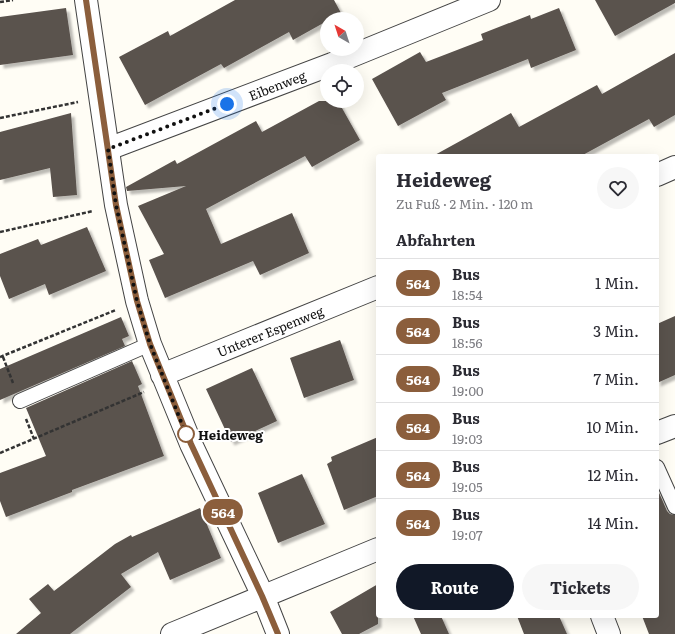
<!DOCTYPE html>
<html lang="de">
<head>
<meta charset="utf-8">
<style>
	:root { --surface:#fff; --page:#f7f7f7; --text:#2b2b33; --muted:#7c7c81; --line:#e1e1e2; --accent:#111827 }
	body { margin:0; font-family:Literata,serif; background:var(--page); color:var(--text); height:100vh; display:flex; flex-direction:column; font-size:15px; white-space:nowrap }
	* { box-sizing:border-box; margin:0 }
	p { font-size:13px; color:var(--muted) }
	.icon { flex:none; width:22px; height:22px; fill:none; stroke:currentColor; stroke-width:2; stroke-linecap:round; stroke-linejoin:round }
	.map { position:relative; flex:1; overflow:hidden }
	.sheet { position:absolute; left:376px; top:154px; width:283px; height:464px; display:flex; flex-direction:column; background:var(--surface); border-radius:4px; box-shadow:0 4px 16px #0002 }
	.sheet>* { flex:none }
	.badge { padding:0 8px; border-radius:13px; font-size:14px; line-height:26px }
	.needle { width:26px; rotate:321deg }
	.fabs { position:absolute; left:320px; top:12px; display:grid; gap:8px }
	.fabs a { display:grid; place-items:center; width:44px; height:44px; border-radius:50%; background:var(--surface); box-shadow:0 4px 16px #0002; font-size:20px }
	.you { position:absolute; width:20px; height:20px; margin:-10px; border:3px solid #fff; border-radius:50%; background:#1a73e8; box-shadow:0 0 0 6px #1a73e833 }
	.map>.badge { position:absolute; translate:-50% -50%; box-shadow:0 0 0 2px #fff }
	h2 { padding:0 20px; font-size:15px; line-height:36px }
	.round { display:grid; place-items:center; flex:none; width:42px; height:42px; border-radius:21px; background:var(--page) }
	.overview { display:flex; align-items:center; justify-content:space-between; height:68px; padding:0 20px }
	h1 { font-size:19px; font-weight:700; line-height:30px }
	.action { display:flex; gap:8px; margin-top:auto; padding:8px 20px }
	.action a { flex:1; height:46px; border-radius:24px; background:var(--accent); color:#fff; font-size:16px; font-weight:700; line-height:46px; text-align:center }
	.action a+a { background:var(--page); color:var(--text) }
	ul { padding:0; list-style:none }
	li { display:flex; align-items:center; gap:12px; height:48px; padding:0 20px; border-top:1px solid var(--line) }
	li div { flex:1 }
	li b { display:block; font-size:15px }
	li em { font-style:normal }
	li .badge { min-width:44px; font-weight:700; text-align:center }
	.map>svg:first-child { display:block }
</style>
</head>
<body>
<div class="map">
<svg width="675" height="634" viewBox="0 0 675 634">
	<defs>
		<filter id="shadow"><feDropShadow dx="3.5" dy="3.5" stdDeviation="1" flood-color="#0004"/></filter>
	</defs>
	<rect width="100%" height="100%" fill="#fffdf5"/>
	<path fill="#5a524d" filter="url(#shadow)" d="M235 0H334L341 13 331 19H327V21L293 40 289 32 224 68 221 64 145 105 119 57 168 31 170 36Z
		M595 0H675V3L615 36Z
		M66 8 73 55 0 65V17Z
		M559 8 576 50 531 68 528 59 442 93 446 100 398 126 372 79 420 52 426 62 483 40 481 34 530 15 531 19Z
		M675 53V115L654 127 649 119 581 156H433L511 113 519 127 597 85 602 94Z
		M319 101H338L360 140 312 167 305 156 206 209 221 244 292 213 309 253 260 275 253 261 165 298 149 260 164 254 138 206 186 186 127 191 126 187 175 160 177 164 256 121 262 132Z
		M71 113 77 195 53 197 50 168 0 180V132Z
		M87 227 106 271 49 295 45 284 9 299 0 276V254L38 239 41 245Z
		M675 316V375L657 383V324Z
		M121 317 129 336 122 339 125 346 0 400V369Z
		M340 340 354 380 304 398 290 358Z
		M132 361 142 384 138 386 164 456 72 490V492L6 517 0 501V473L46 456 26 408Z
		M252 368 277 421 231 442 206 389Z
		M378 437V496L344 510 327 464 332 461 331 457Z
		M302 474 325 524 278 543 258 493Z
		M657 488 667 511 670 514 675 515V634H649L642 616H657Z
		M200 508 221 558 170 580 158 552 121 574 131 587 70 634H16L41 613 29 599 48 584 54 591 115 544 131 535 132 537Z
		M378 584V624L359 634H342L330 612Z
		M413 616H441L449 634H421Z
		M517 616H559L567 634H524Z"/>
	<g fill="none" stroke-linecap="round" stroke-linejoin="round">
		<g stroke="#444" stroke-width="16">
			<path id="lane" d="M20 401 150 344
				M657 467 675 507"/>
		</g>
		<g stroke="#444" stroke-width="24">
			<path id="street" d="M86 0 116 205 137 301 150 344 191 444 263 596 278 634
				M108 149 332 64 489 0
				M657 175 675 167
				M162 375 378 287
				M657 433 675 426
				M602 616 609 634
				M172 634 378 549"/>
		</g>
		<path stroke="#333" stroke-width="2.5" stroke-dasharray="4 2" stroke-linecap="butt" d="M0 2 13 0
			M0 118 78 102
			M0 232 93 211
			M0 357 116 310
			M3 357 13 383
			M26 419 34 439
			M0 453 144 392"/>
		<use href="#lane" stroke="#fff" stroke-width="14"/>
		<use href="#street" stroke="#fff" stroke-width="22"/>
	</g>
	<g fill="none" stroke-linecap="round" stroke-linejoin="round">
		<g stroke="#fff" stroke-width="9">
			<path id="line" d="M86 0 116 205 137 301 150 344 191 444 262 596 278 634"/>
		</g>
		<use href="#line" stroke="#8b5e3c" stroke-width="6"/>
		<path stroke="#111" stroke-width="4" stroke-dasharray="0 7.2" d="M186 434 150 344 137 301 116 205 108 149 227 104"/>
	</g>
	<circle fill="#fff" stroke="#8b5e3c" stroke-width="2" cx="186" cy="434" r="8"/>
	<g text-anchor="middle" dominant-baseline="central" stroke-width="4" stroke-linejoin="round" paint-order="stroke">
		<g font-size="13" fill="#111" stroke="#fff">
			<text transform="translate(277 85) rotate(-21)">Eibenweg</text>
			<text transform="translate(270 331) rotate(-22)">Unterer Espenweg</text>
		</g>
		<g font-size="13" font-weight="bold" fill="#111" stroke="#fff" text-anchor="start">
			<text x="198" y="434">Heideweg</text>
		</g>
	</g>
</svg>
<div class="fabs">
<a><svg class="needle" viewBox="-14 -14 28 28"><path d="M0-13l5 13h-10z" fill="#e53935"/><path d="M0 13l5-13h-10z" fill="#7c7c81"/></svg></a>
<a><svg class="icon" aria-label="locate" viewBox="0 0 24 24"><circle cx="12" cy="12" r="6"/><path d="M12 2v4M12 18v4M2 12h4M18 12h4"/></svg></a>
</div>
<div class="you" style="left:227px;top:104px"></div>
<b class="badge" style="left:223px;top:512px;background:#8b5e3c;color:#fff">564</b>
<section class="sheet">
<div class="overview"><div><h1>Heideweg</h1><p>Zu Fuß · 2 Min. · 120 m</p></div><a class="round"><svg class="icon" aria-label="heart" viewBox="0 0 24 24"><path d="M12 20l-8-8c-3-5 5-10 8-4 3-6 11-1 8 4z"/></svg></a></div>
<h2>Abfahrten</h2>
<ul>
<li><span class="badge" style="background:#8b5e3c;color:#fff">564</span><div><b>Bus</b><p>18:54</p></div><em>1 Min.</em></li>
<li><span class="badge" style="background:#8b5e3c;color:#fff">564</span><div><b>Bus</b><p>18:56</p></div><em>3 Min.</em></li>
<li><span class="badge" style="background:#8b5e3c;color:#fff">564</span><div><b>Bus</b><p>19:00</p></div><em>7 Min.</em></li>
<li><span class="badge" style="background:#8b5e3c;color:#fff">564</span><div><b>Bus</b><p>19:03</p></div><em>10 Min.</em></li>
<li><span class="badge" style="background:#8b5e3c;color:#fff">564</span><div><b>Bus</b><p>19:05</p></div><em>12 Min.</em></li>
<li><span class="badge" style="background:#8b5e3c;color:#fff">564</span><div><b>Bus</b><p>19:07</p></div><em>14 Min.</em></li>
</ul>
<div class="action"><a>Route</a><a>Tickets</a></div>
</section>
</div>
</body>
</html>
